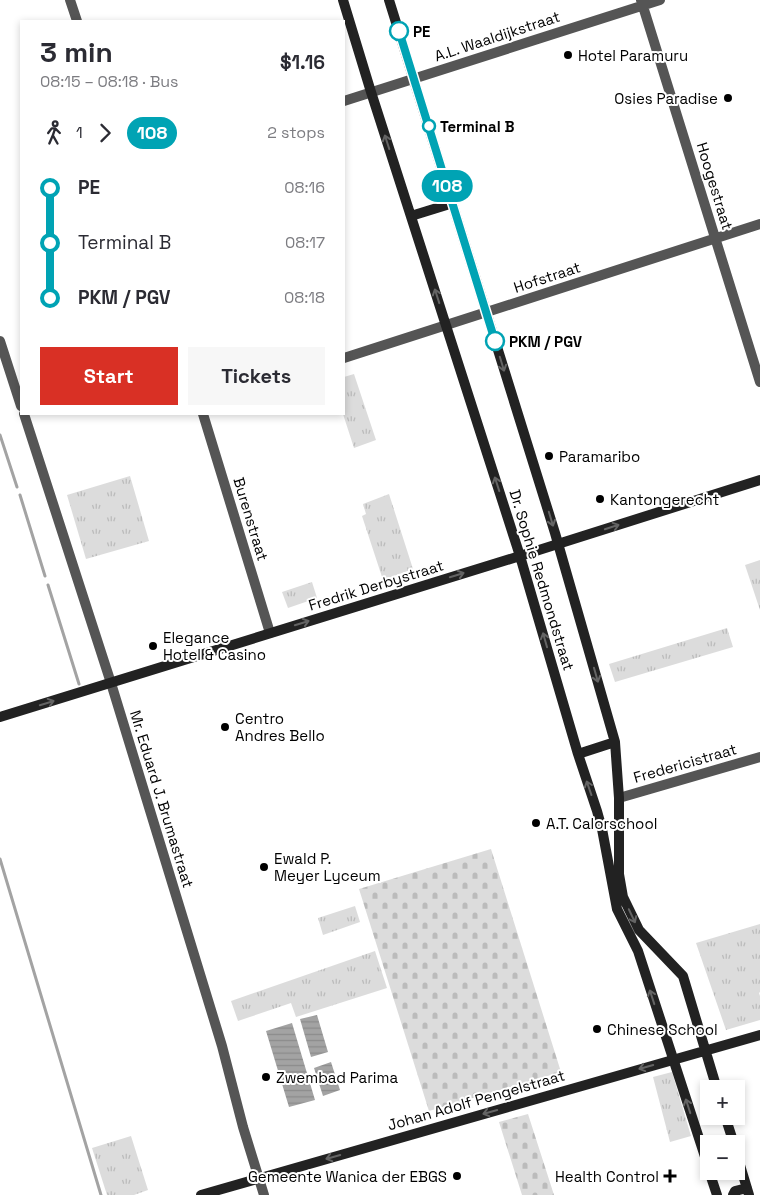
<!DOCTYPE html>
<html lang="en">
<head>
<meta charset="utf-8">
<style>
	:root { --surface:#fff; --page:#f7f7f7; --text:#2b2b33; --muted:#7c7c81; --accent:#d93025 }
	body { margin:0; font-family:"Space Grotesk",sans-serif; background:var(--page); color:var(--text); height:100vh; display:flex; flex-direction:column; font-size:19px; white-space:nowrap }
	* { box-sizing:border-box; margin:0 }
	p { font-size:16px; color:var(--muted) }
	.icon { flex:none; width:28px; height:28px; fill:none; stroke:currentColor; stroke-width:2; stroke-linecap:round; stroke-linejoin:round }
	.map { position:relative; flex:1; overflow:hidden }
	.drawer { position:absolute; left:20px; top:20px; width:325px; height:395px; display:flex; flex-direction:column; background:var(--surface); border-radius:0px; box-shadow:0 2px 8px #0003 }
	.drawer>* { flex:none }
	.badge { padding:0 10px; border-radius:16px; font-size:18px; line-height:32px }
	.tools { position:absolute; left:700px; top:1080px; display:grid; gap:10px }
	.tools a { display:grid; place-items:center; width:45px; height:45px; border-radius:0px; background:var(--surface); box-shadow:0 2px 8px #0003; font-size:25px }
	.map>.badge { position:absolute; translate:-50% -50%; box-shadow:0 0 0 2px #fff }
	.legs { display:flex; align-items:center; gap:8px; height:55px; padding:0 20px; font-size:16px }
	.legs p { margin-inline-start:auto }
	.head { display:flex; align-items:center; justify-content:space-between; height:85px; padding:0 20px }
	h1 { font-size:28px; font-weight:700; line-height:38px }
	.primary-button { display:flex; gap:10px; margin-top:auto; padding:10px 20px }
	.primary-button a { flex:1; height:58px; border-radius:0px; background:var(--accent); color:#fff; font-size:20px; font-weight:700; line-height:58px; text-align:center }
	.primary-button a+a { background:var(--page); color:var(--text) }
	ul { padding:0 20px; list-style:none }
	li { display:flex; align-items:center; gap:18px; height:55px; font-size:19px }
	li i { display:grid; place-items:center; width:8px; height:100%; margin:0 6px; background:currentColor }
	li i::after { content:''; width:12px; height:12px; margin:-6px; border:4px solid; border-radius:50%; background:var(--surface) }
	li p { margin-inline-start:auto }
	li:first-child i { background:linear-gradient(#0000 50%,currentColor 0) }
	li:last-child i { background:linear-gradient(currentColor 50%,#0000 0) }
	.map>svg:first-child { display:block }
</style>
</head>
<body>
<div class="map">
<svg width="760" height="1195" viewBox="0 0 760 1195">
	<defs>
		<pattern id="grass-tufts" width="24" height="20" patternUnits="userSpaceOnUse" patternTransform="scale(1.25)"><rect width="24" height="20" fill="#dcdcdc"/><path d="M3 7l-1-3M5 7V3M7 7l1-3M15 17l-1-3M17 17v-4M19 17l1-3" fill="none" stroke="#bbb"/></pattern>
		<pattern id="cemetery-stones" width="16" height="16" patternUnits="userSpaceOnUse" patternTransform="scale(1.25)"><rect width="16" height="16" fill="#dcdcdc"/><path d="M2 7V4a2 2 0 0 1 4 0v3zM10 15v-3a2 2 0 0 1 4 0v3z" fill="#bbb"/></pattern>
		<pattern id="water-rules" width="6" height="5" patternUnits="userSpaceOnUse" patternTransform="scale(1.25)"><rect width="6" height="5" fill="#a3a3a3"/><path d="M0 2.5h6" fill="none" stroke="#8b8b8b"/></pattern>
	</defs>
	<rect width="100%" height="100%" fill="#fff"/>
	<path fill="url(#grass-tufts)" d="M354 374 376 440 354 448 343 414H344V377Z
		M130 476 149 541 86 559 67 495Z
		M389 494 413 569 383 580 362 516 366 514 363 504Z
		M760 560V610L745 565Z
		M312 582 317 598 288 608 282 592Z
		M727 628 733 647 615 682 609 664Z
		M355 906 360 922 323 935 318 918Z
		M760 924V992L759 993 760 996V1020L726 1030 696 943Z
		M375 951 387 988 296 1017 291 1003 238 1021 231 1001Z
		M672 1072 691 1136 670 1142 653 1077Z
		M131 1136 148 1190 134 1195H107L92 1148Z"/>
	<path fill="url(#cemetery-stones)" d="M491 849 561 1072 429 1111 359 889Z
		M528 1114 554 1195H522L499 1122Z"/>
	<path fill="url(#water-rules)" d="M317 1015 328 1052 311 1057 300 1019Z
		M292 1023 315 1100 289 1107 266 1031Z
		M331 1062 340 1090 323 1096 314 1068Z"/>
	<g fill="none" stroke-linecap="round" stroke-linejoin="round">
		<path stroke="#a3a3a3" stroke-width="3" d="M0 435 17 487
			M20 495 45 576
			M48 585 79 684
			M0 859 101 1195"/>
		<path stroke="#555" stroke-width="10" d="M70 0 77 21
			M641 0 760 382
			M344 101 660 0
			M0 341 21 406
			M344 358 760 224
			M24 414 111 683 222 1046 243 1127 264 1195
			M203 414 270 633
			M619 798 760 757"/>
		<path stroke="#222" stroke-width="10" d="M343 0 371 92 520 556 578 754 597 811 602 829 617 909 638 951 709 1169
			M389 0 555 533 615 742 619 798V874L623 897 639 930 683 976 717 1089
			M411 216 453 203
			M0 717 520 556 760 480
			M578 754 615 742
			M725 1116 734 1144
			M736 1152 749 1195
			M709 1171 717 1195
			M201 1195 760 1035
			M733 1195 735 1191 747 1188"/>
	</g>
	<defs><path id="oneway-shaft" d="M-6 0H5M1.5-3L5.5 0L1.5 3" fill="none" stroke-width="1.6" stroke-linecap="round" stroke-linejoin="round" transform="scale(1.25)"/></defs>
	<g stroke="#646464">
		<use href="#oneway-shaft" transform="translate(387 142) rotate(-108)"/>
		<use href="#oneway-shaft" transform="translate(437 296) rotate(-108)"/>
		<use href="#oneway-shaft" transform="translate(502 364) rotate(73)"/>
		<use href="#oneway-shaft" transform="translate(497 484) rotate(-108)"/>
		<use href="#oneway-shaft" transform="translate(551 519) rotate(73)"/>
		<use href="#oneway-shaft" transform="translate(612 527) rotate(-18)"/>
		<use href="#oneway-shaft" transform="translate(457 575) rotate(-17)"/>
		<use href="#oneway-shaft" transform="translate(302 623) rotate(-17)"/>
		<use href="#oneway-shaft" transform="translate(545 640) rotate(-106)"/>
		<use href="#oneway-shaft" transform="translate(596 675) rotate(74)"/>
		<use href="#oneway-shaft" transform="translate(47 703) rotate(-17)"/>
		<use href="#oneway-shaft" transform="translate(589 788) rotate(-109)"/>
		<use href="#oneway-shaft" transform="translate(632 916) rotate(65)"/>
		<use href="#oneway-shaft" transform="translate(652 997) rotate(-108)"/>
		<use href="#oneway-shaft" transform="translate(646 1067) rotate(164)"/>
		<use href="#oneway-shaft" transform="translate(688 1106) rotate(-108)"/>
		<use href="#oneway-shaft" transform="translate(490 1112) rotate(164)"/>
		<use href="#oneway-shaft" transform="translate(333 1157) rotate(164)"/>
	</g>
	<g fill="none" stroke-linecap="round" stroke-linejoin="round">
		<g stroke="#fff" stroke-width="11">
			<path id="line-1" d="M399 31 495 341"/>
		</g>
		<use href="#line-1" stroke="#00a3b4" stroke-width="8"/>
	</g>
	<g fill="#fff" stroke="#00a3b4" stroke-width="2.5">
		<circle cx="399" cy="31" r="9"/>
		<circle cx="429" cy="126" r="6"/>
		<circle cx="495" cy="341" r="9"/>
	</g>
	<g fill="#000" stroke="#fff" stroke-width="2">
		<circle cx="568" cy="55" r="5"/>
		<circle cx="728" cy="98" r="5"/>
		<circle cx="549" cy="456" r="5"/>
		<circle cx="600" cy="499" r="5"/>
		<circle cx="153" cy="646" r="5"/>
		<circle cx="225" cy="727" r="5"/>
		<circle cx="536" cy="823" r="5"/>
		<circle cx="264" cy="867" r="5"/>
		<circle cx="597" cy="1029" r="5"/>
		<circle cx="266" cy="1077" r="5"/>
		<circle cx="457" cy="1176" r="5"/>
		<path d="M667.5 1168.5h5v5h5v5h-5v5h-5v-5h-5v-5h5z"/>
	</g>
	<g text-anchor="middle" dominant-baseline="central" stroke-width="4" stroke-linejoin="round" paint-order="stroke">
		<g font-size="15" font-weight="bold" fill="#000" stroke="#fff" text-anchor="start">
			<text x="413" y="31">PE</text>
			<text x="440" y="126">Terminal B</text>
			<text x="509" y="341">PKM / PGV</text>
		</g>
		<g font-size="15" fill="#000" stroke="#fff">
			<text transform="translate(497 36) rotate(-18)">A.L. Waaldijkstraat</text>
			<text transform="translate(715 186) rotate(73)">Hoogestraat</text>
			<text transform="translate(547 277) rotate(-18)">Hofstraat</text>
			<text transform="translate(251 519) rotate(73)">Burenstraat</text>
			<text transform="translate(542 580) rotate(73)">Dr. Sophie Redmondstraat</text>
			<text transform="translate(376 585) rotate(-17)">Fredrik Derbystraat</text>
			<text transform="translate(685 763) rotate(-16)">Fredericistraat</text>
			<text transform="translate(162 799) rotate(73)">Mr. Eduard J. Brumastraat</text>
			<text transform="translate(476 1100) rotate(-16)">Johan Adolf Pengelstraat</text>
		</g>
		<g font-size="15" fill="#000" stroke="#fff" text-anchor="start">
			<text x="578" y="55">Hotel Paramuru</text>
			<text x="718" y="98" text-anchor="end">Osies Paradise</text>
			<text x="559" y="456">Paramaribo</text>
			<text x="610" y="499">Kantongerecht</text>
			<text x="163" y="637">Elegance<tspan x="163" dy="17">Hotel &amp; Casino</tspan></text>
			<text x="235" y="718">Centro<tspan x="235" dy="17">Andres Bello</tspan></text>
			<text x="546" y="823">A.T. Calorschool</text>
			<text x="274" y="858">Ewald P.<tspan x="274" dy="17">Meyer Lyceum</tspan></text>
			<text x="607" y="1029">Chinese School</text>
			<text x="276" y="1077">Zwembad Parima</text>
			<text x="447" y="1176" text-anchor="end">Gemeente Wanica der EBGS</text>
			<text x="659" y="1176" text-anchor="end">Health Control</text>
		</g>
	</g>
</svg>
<div class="tools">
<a>+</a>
<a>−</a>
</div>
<b class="badge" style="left:447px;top:186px;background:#00a3b4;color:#fff">108</b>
<section class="drawer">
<div class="head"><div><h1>3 min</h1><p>08:15 – 08:18 · Bus</p></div><b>$1.16</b></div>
<div class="legs"><svg class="icon" aria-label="walk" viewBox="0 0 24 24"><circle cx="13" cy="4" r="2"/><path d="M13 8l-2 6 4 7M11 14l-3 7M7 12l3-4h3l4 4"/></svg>1<svg class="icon" aria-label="forward" viewBox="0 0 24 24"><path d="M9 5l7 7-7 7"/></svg><b class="badge" style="background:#00a3b4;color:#fff">108</b><p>2 stops</p></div>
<ul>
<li><i style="color:#00a3b4"></i><b>PE</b><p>08:16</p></li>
<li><i style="color:#00a3b4"></i><span>Terminal B</span><p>08:17</p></li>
<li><i style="color:#00a3b4"></i><b>PKM / PGV</b><p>08:18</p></li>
</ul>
<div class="primary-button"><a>Start</a><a>Tickets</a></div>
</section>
</div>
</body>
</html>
